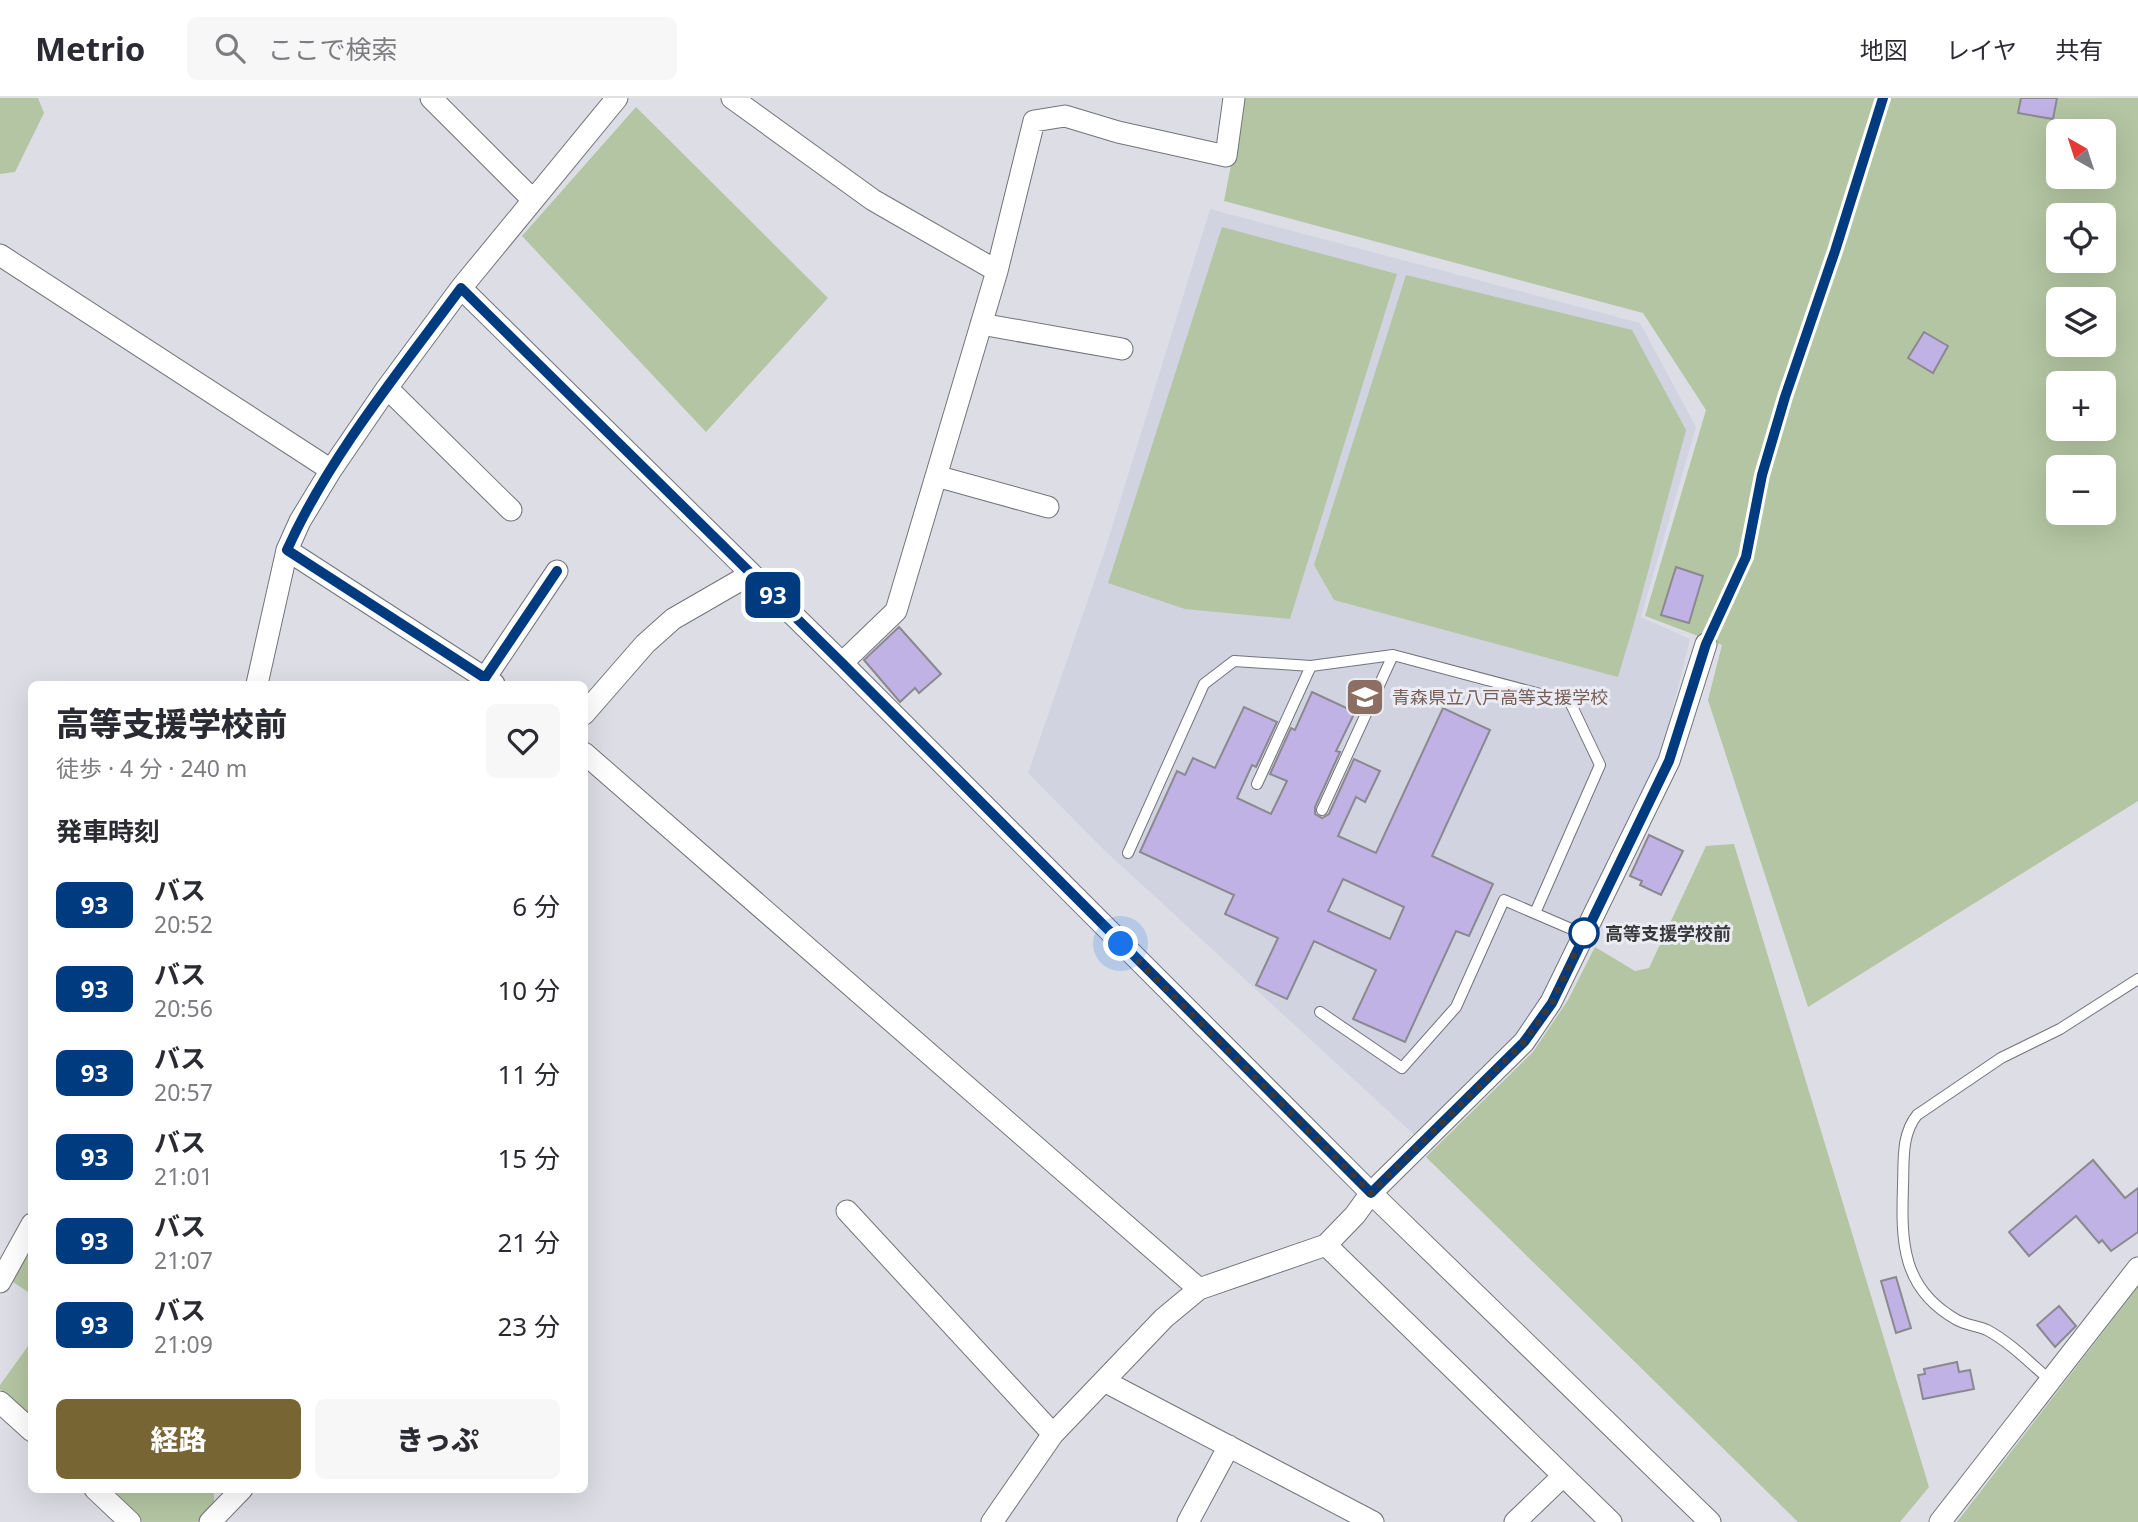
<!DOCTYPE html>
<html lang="ja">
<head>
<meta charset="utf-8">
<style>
	:root { --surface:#fff; --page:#f7f7f7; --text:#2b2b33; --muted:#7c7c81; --line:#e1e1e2; --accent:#763 }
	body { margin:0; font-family:"Noto Sans","Noto Sans JP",sans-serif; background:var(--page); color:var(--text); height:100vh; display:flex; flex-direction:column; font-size:26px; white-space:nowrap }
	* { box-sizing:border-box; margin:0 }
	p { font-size:23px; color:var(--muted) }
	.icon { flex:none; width:38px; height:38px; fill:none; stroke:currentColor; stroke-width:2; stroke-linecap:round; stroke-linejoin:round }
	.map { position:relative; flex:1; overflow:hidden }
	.sheet { position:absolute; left:28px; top:583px; width:560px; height:812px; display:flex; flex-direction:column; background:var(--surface); border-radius:10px; box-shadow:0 7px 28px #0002 }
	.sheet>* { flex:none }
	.badge { padding:0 14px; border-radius:10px; font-size:24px; line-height:46px }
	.needle { width:46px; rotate:321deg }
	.controls { position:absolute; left:2046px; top:21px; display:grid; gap:14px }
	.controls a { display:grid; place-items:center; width:70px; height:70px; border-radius:10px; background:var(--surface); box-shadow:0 7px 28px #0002; font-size:35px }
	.you { position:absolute; width:35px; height:35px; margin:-18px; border:5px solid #fff; border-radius:50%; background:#1a73e8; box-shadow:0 0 0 10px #1a73e833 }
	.map>.badge { position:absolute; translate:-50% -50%; box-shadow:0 0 0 4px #fff }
	h2 { padding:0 28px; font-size:26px; line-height:63px }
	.round { display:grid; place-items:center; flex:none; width:74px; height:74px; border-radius:10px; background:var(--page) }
	.summary { display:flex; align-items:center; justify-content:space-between; height:119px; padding:0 28px }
	h1 { font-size:33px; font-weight:800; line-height:52px }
	.action { display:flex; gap:14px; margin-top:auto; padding:14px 28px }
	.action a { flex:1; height:80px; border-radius:10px; background:var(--accent); color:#fff; font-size:28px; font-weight:800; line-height:80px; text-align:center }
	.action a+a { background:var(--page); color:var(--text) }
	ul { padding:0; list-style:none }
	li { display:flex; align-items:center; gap:21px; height:84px; padding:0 28px }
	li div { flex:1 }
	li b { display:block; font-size:26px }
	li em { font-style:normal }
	li .badge { min-width:77px; font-weight:700; text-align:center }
	header { display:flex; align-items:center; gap:42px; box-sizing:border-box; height:98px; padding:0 35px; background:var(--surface); border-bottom:2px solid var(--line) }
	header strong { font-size:33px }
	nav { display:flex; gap:38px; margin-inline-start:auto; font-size:24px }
	.search { width:490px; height:63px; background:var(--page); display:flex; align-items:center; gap:18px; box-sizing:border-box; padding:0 24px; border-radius:10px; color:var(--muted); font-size:26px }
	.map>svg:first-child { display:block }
</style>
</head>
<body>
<header>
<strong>Metrio</strong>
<div class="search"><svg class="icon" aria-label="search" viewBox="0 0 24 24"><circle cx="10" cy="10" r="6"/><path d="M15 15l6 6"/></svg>ここで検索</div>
<nav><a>地図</a><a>レイヤ</a><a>共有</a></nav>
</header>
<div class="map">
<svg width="2138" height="1424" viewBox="0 0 2138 1424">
	<rect width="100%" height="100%" fill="#dddee5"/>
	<path fill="#d1d3e1" d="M1210 111 1640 225 1696 329 1641 519 1690 541 1661 657 1551 904 1423 1045 1102 750 1028 675 1104 455Z"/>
	<path fill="#b3c5a2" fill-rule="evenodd" d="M0 0H38L44 15 15 74 0 76Z
		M1244 0H2138V703L1808 909 1708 602 1722 547 1645 518 1706 312 1643 215 1224 103ZM2058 33H2104V79H2058ZM2058 117H2104V163H2058ZM2058 201H2104V247H2058ZM2058 285H2104V331H2058ZM2058 369H2104V415H2058Z
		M636 9 828 200 706 334 522 138Z
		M1222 129 1397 176 1290 521 1185 511 1108 485Z
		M1406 177 1632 232 1686 332 1635 522 1618 579 1334 502 1314 467Z
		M1734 746 1929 1389 1900 1424H1798L1426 1059 1533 954 1568 902 1595 849 1635 873 1649 870 1706 748Z
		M31 1147V1196L13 1184Z
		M2138 1189V1424H1957Z
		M31 1244V1321L0 1291V1287Z
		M104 1391H214V1409L197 1424H143Z"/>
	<path fill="#c0b2e4" stroke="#8b8990" stroke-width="2" fill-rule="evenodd" d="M2021 0H2057L2053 21 2018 15Z
		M1924 234 1948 248 1933 275 1908 260Z
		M1676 469 1703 478 1689 525 1661 517Z
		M899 529 941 576 919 595 915 590 900 604 864 562Z
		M1312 594 1355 614 1336 653 1340 654 1315 709V716L1322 720 1329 716 1354 661 1380 673 1365 704 1356 699 1338 738 1376 755 1443 610 1490 632 1432 758 1493 786 1469 838 1456 833 1405 944 1353 921 1376 872 1314 843 1287 901 1256 887 1278 840 1225 816 1234 797 1140 754 1177 673 1185 677 1193 660 1215 670 1244 609 1277 624 1256 669 1252 667 1237 700 1271 716 1287 683 1270 676 1291 630 1295 632ZM1343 781 1404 809 1390 841 1328 813Z
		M1649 737 1683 753 1661 797 1640 787 1642 783 1630 778Z
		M2093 1062 2125 1100 2138 1090V1134L2111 1153 2102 1142 2099 1145 2076 1118 2029 1158 2009 1134Z
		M1896 1179 1911 1230 1896 1235 1881 1183Z
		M2059 1208 2076 1228 2055 1249 2037 1227Z
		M1957 1264 1959 1274 1970 1272 1974 1291 1923 1301 1918 1277 1925 1276 1924 1271Z"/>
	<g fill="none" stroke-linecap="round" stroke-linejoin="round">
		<g stroke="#73747a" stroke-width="12">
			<path id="lane" d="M1706 546 1746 459 1762 377 1785 299 1835 153 1883 0
				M1257 686 1311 568
				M1322 712 1393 557
				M1128 755 1204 586 1234 563 1311 568 1393 557 1570 604 1600 667 1535 815
				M1320 914 1402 970 1456 909 1504 802 1583 836
				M2050 1282C2030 1265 2011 1245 1987 1232 1978 1228 1966 1227 1957 1222 1902 1191 1901 1145 1903 1088 1904 1063 1901 1037 1917 1017L2001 960 2060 931 2138 881"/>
		</g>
		<g stroke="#73747a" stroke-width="23">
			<path id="street" d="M431 0 533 102
				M732 0 873 102 997 173
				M0 157 331 372
				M461 190 842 565 1371 1095 1710 1424
				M981 226 1122 251
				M387 290 511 412
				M936 378 1048 409
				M287 452 494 586
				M842 565 896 513 997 173 1034 23 1065 18 1118 34 1226 58 1234 0
				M485 580 557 473
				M257 586 287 452 300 423 331 372 387 290 461 190 617 0
				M584 616 645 546 673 521 751 476
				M584 655 1199 1191
				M847 1113 1053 1336
				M1326 1147 1611 1424
				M0 1184 32 1126
				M1104 1283 1373 1424
				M0 1304 32 1333
				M95 1391 130 1424
				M210 1424 242 1391
				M992 1424 1053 1336 1164 1220 1199 1191 1326 1147 1355 1117 1371 1095 1524 944 1551 904 1669 663 1706 546
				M1188 1424 1229 1348
				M1515 1424 1563 1378
				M1940 1424 2138 1170"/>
		</g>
		<use href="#lane" stroke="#fff" stroke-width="10"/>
		<use href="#street" stroke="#fff" stroke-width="21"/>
	</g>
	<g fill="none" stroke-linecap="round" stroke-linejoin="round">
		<g stroke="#fff" stroke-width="16">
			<path id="line" d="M557 473 485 580 287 452C328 360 401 271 461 190L842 565 1371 1095 1524 944 1552 905 1669 663 1706 546 1746 459 1762 377 1785 299 1835 153 1883 0"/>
		</g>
		<use href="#line" stroke="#003b80" stroke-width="10"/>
		<path stroke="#39393c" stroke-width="7" stroke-dasharray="0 12.6" d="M1121 846 1371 1095 1524 944 1552 905 1584 835"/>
	</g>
	<defs>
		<g id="school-square" transform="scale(2.0125)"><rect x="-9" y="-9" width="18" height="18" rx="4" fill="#8d6e63" stroke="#eaebf3"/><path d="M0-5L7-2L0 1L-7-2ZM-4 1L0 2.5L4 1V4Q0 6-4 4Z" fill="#fff"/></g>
	</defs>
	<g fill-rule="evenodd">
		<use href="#school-square" x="1365" y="599"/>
	</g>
	<circle fill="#fff" stroke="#003b80" stroke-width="3.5" cx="1584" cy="835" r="14"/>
	<g text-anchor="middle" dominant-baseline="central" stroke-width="6" stroke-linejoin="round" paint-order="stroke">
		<g font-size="18" fill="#785e54" stroke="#eaebf3" text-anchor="start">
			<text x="1392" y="599">青森県立八戸高等支援学校</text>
		</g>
		<g font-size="18" font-weight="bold" fill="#39393c" stroke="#eaebf3" text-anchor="start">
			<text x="1605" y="835">高等支援学校前</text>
		</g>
	</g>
</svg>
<div class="controls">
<a><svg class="needle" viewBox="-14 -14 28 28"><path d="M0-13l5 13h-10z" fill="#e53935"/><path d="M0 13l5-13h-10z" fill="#7c7c81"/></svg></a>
<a><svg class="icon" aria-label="locate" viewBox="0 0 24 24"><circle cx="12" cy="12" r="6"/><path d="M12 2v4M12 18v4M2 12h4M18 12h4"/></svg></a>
<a><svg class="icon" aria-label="layers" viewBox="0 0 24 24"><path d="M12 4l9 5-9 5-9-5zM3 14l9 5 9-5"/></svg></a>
<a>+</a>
<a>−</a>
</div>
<div class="you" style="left:1121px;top:846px"></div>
<b class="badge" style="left:773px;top:497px;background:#003b80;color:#fff">93</b>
<section class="sheet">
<div class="summary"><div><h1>高等支援学校前</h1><p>徒歩 · 4 分 · 240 m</p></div><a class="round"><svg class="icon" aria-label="heart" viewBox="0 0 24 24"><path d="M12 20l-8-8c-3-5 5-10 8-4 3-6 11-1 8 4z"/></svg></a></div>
<h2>発車時刻</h2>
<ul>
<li><span class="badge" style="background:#003b80;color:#fff">93</span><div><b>バス</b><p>20:52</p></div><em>6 分</em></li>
<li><span class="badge" style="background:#003b80;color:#fff">93</span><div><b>バス</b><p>20:56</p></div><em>10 分</em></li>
<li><span class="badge" style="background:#003b80;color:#fff">93</span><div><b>バス</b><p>20:57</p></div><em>11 分</em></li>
<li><span class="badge" style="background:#003b80;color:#fff">93</span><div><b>バス</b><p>21:01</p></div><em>15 分</em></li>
<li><span class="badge" style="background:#003b80;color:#fff">93</span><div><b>バス</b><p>21:07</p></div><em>21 分</em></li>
<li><span class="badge" style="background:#003b80;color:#fff">93</span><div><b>バス</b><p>21:09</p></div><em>23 分</em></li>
</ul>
<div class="action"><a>経路</a><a>きっぷ</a></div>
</section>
</div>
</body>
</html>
